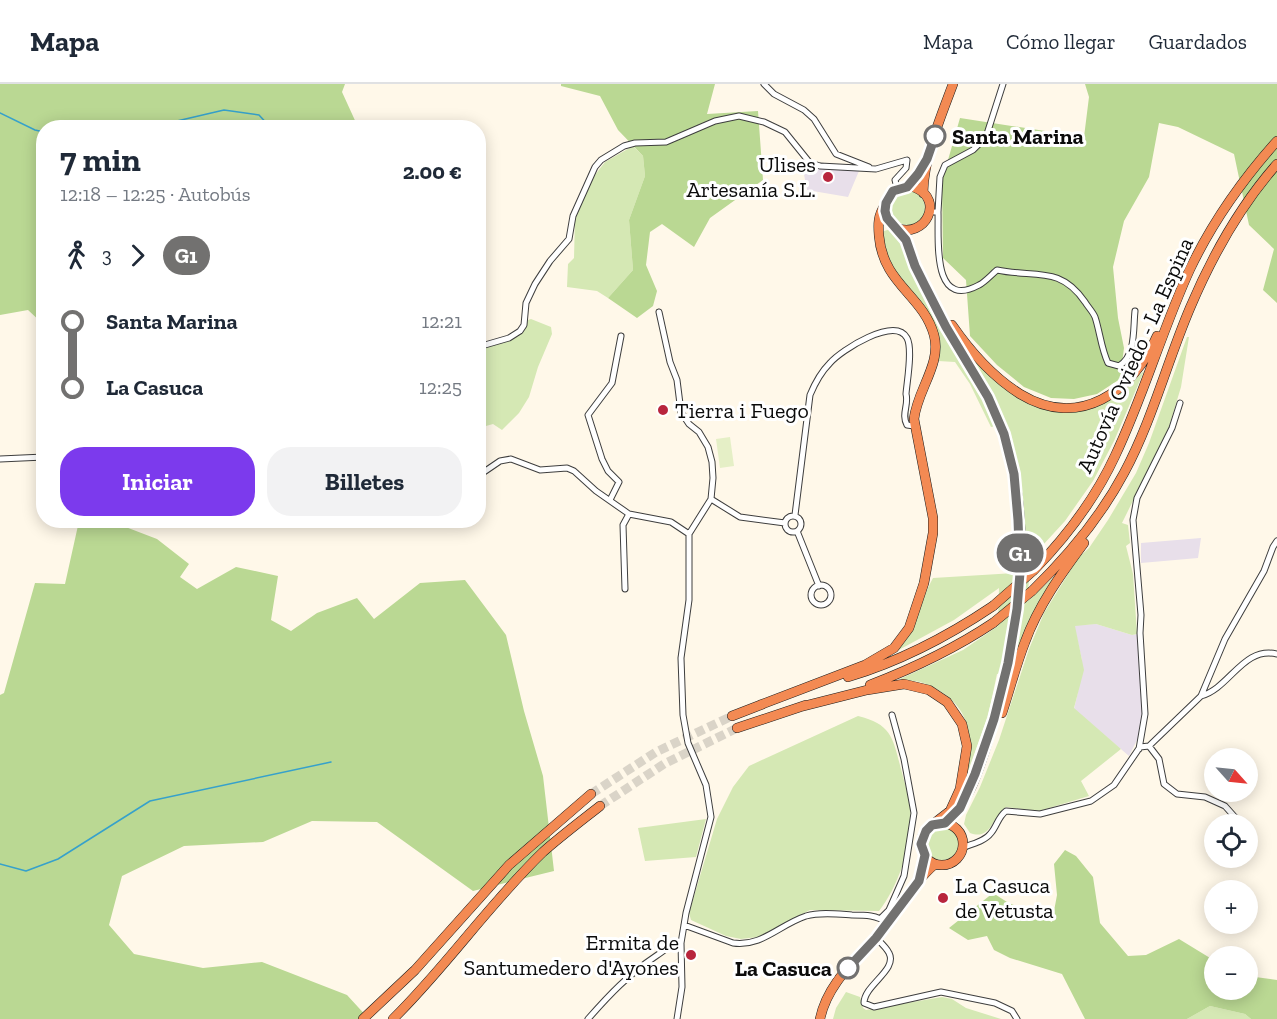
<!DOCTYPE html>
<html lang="es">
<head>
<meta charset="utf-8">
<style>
	:root { --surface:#fff; --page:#f2f2f3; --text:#1f2937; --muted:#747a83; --line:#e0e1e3; --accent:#7c3aed }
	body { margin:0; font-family:"Zilla Slab",serif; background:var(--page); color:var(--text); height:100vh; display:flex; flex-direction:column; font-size:22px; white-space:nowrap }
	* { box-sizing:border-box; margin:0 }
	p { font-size:20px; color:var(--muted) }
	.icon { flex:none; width:33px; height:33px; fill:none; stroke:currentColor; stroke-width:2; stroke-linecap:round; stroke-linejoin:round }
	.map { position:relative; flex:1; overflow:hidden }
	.drawer { position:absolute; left:36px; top:36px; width:450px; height:408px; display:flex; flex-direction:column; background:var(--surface); border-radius:24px; box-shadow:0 3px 15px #0003 }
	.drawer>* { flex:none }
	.badge { padding:0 12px; border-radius:20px; font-size:21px; line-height:39px }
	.needle { width:39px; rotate:117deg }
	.buttons { position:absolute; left:1204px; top:664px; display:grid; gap:12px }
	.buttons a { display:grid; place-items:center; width:54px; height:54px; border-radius:50%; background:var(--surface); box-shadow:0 3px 15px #0003; font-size:30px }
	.map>.badge { position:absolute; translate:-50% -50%; box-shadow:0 0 0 3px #fff }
	.legs { display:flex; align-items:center; gap:9px; height:66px; padding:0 24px; font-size:20px }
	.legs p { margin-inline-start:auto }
	.overview { display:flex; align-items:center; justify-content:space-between; height:102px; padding:0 24px }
	h1 { font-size:33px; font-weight:700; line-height:45px }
	.action { display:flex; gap:12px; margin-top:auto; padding:12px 24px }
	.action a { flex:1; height:69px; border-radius:24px; background:var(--accent); color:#fff; font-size:24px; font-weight:700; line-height:69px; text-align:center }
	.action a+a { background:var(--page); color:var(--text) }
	ul { padding:0 24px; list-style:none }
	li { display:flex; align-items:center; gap:21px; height:66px; font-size:22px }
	li i { display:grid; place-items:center; width:9px; height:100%; margin:0 8px; background:currentColor }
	li i::after { content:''; width:15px; height:15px; margin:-8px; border:4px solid; border-radius:50%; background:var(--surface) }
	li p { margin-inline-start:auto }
	li:first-child i { background:linear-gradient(#0000 50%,currentColor 0) }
	li:last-child i { background:linear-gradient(currentColor 50%,#0000 0) }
	header { display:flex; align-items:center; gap:36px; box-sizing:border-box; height:84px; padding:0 30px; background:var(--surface); border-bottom:2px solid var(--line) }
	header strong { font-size:28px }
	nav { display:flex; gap:33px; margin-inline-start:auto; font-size:21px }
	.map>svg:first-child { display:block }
</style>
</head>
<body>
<header>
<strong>Mapa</strong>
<nav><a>Mapa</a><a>Cómo llegar</a><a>Guardados</a></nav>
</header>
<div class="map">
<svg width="1277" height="935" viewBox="0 0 1277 935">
	<rect width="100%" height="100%" fill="#fff8e9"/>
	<path fill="#e8dfea" d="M805 76 829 84 859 87 848 113 807 106 802 80Z
		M1201 454 1198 474 1141 479V459Z
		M1096 540 1132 551 1137 550 1143 631 1138 654 1129 672 1074 625 1078 608 1082 576 1074 541Z"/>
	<path fill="#d5e8b4" d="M633 62 643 72 645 92 629 136 633 186 608 214 597 207 567 203 568 180 574 174 575 134 591 96 605 78Z
		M891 124a17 17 0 1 1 34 0a17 17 0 1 1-34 0Z
		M891 145C911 163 916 200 929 224 951 264 977 300 996 342L991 343 970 300 955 278 938 277C948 228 894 205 885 161 884 156 883 153 884 147Z
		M531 235 551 243 552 250 538 283 529 313 519 329 502 346 493 340 486 342 482 338 479 339V266L519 252 528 236Z
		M1187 253H1189L1181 303 1168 346 1122 439 1128 441 1130 459 1126 462 1133 490 1137 550 1132 551 1096 540 1075 542 1084 586 1074 624 1121 665 1081 697 1089 712 1039 727 1006 723C992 733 991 757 970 749L964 740 966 731 980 703 999 656 1029 565 1044 529 1078 474 1089 464 1108 436 1136 389 1149 359Z
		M966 265 996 295 1064 326 1121 308 1144 287 1114 357 1093 397 1065 437 1031 474 1027 518 1055 492 1009 593C1015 570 1020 548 1023 525 1030 475 1023 390 1006 343 996 315 981 290 966 265Z
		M1015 489 1010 544 1002 589 997 590 988 632 967 690C966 675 969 658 967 643 964 622 942 605 923 599 916 596 907 597 900 595L963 566 998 542 999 504 954 536 895 568C921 542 917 522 933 494Z
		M858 632C892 640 893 655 901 685 904 697 908 709 910 721 914 756 900 800 879 827L810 826 758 853 741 855 726 852 691 836 689 829 717 735 733 703 749 682Z
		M706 735 696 773 645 777 638 744Z
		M925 759a17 17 0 1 1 34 0a17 17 0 1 1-34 0Z
		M846 908 860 913 863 924 866 926 942 913 952 915 966 924 1001 935H833L836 924Z
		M1210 922 1245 930 1251 935H1187Z"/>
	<path fill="#bad893" d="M0 0H345L342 8 358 43 193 44 186 40 180 44H44L43 240 28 226 0 231Z
		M561 0H715L707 30 758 27 763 96 710 134 694 163 662 140 650 148 646 181 657 207 653 222 637 234 608 214 633 186 629 136 645 92 643 72 618 46 600 12 561 2Z
		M1085 0H1277V219L1263 206 1274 165 1249 141 1234 70 1178 43 1159 39 1149 93 1124 137 1113 183 1118 234 1124 264 1120 295 1097 310 1074 315 1051 314 1024 303 997 281 970 252 966 196 943 174 942 97 960 34 1084 53 1089 13Z
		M79 437H110L157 455 189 480 180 493 197 505 236 483 278 492 271 536 291 547 317 529 357 514 374 535 420 499 465 496 506 551 524 627 543 692 554 787 473 807 377 738 312 737 263 758 184 762 122 792 109 841 134 870 203 884 262 878 347 911 369 935H0V611L4 609 35 499 65 500Z
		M1065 766 1076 772 1093 793 1100 839 1128 872 1146 871 1179 855 1215 877V906H1248V892L1277 896V935H1251L1245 930 1210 922 1187 935H1085L1062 890 1010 874 994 866 987 852 968 856 949 844 993 809 1007 818 1052 838 1057 811 1054 780Z"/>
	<path fill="#e5efc6" d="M730 353 734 382 720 384 716 355Z"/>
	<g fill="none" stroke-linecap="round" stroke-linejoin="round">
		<path stroke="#36a1cb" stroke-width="1.5" d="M0 29 35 46 44 48
			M147 44 224 26 259 31 271 44
			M0 780 26 787 58 775 150 717 331 678"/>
		<path stroke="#dad4c8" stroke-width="9" stroke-dasharray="9 4.5" stroke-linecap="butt" d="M591 710 656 668 732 632
			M600 722 664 680 737 644"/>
		<g stroke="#3e3e3e" stroke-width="7">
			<path id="street" d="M764 0 774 10 804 26 814 35 836 70 869 83
				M934 128H938L940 93 945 81 973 66 986 53 1003 0
				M938 128C939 154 931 227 979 201 985 198 991 191 997 186 1034 194 1060 181 1085 218 1088 223 1093 228 1095 233 1100 248 1101 264 1108 279L1119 282C1136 272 1133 245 1135 227
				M659 228 670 278 677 296 681 328 689 340 699 348 708 363 712 378 713 394 711 415 689 450V516L681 574 683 631 688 659 706 701 711 733 686 829 681 859 682 903 677 935
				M478 263 509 254 520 247 524 241 526 219 535 200 550 177 569 155 573 132 595 83 601 76 624 62 635 59 666 58 715 37 739 32 764 38 785 48 810 79 820 82 876 85 907 76 906 84 895 96 897 104
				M0 375 44 373
				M478 392 500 377 511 375 540 386 567 384 574 387 596 407 629 430 671 438 689 450
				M711 415 740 433 785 439
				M610 416 619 398 608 387 602 375 588 331 612 299 621 252
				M795 431 810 311C815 299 821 288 830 279 841 266 895 232 907 254 913 265 907 297 906 310 909 321 901 330 907 341L914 342
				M785 440a8 8 0 1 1 16 0a8 8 0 1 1-16 0Z
				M797 447 819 502
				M811 511a10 10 0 1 1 20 0a10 10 0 1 1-20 0Z
				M625 505 623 441 629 430
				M1201 612C1230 604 1243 562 1277 570
				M1149 662 1201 612 1225 555 1264 487 1273 463 1277 457
				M1139 665 1145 630 1140 549 1141 531 1133 436 1137 414 1172 344 1180 319
				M964 763C973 760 985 757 991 749 997 742 998 733 1006 727L1040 730 1091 717 1114 701 1140 663 1149 662 1159 675 1164 700 1177 710 1205 713 1225 722 1242 741
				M1248 764 1249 768
				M881 834 889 826 904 792 914 729 904 675 892 631
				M684 841 733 859C762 863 779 841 806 832 820 828 837 830 852 831 866 831 876 831 888 839
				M876 854C880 858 886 863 889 869 898 886 864 901 864 919L874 923 941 908 995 919 1012 927 1017 935
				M588 935C609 911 629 890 656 872 665 866 671 860 681 859"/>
		</g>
		<g stroke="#1c1c1c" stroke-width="10">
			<path id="highway" d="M907 103 924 81
				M923 109C924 72 940 35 953 0
				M896 144C926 155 944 116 916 104 897 96 878 118 888 135 891 141 898 146 903 152 911 161 912 174 917 185 925 204 935 223 945 241 961 271 982 297 995 328 1037 424 1022 550 991 647 981 678 971 719 945 739
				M952 241C970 267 993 293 1020 310 1079 346 1133 308 1157 252
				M1034 486C1067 452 1095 415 1115 372 1144 311 1162 246 1190 185 1212 139 1243 95 1277 57
				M1032 507C1068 472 1100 434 1124 389 1152 337 1167 278 1190 224 1212 172 1240 122 1277 80
				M848 593C901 577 947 553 993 522
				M870 601C914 584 954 565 993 539
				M760 621 865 581 894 564 909 544 924 499 933 449V434L914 335C917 306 942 280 934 251 923 211 883 200 879 152 878 140 878 131 885 121
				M800 623 867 606 904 600 929 606 947 618 962 640 967 662 960 705 950 727 932 741
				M1002 629C1010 605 1016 581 1025 558 1038 522 1061 490 1084 459
				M732 632 763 620
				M737 644 806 621
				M921 760a21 21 0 1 1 42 0a21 21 0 1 1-42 0Z
				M363 935 415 886 509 781 591 710
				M393 935C446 883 489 820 543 768 561 752 581 737 600 722
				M820 935C828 896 862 871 886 841 902 821 915 797 935 780"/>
		</g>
		<use href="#street" stroke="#fff" stroke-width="5"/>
		<use href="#highway" stroke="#f38a53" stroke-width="9"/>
		<g stroke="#1c1c1c" stroke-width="10" stroke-linecap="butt">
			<path id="highway-bridge" d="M993 522 1034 486
				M993 539 1032 507"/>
		</g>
		<use href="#highway-bridge" stroke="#f38a53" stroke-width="9"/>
	</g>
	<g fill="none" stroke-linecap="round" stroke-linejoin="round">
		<g stroke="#fff" stroke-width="14">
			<path id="line-1" d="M848 884 876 854 919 797 925 771 921 760 926 747 932 741 945 739 960 724 975 690 994 635 1008 579 1017 525 1020 489 1018 436 1014 390 1004 350 988 313 946 243 925 202 915 182 906 156 887 134 885 127 886 119 893 107 907 103 918 90 927 75 935 52"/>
		</g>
		<use href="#line-1" stroke="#727170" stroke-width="9"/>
	</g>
	<g fill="#fff" stroke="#727170" stroke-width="3">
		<circle cx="935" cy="52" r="10"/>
		<circle cx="848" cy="884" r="10"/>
	</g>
	<g fill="#b8253d" stroke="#fff" stroke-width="2">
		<circle cx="828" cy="93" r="6"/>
		<circle cx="663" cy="326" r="6"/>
		<circle cx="943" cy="814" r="6"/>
		<circle cx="691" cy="871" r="6"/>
	</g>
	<g text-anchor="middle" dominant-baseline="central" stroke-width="6" stroke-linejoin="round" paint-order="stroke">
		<g font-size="22" font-weight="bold" fill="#0b0b0b" stroke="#fff" text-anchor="start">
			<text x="952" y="52">Santa Marina</text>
			<text x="832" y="884" text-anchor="end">La Casuca</text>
		</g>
		<g font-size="22" fill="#0b0b0b" stroke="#fff" text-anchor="end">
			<text x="816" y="80">Ulises<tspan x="816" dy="25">Artesanía S.L.</tspan></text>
			<text x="675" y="326" text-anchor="start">Tierra i Fuego</text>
			<text x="955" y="801" text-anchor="start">La Casuca<tspan x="955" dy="25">de Vetusta</tspan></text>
			<text x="679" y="858">Ermita de<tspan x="679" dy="25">Santumedero d'Ayones</tspan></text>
		</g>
		<g font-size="22" fill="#0b0b0b" stroke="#fff">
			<text transform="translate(1135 271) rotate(-66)">Autovía Oviedo - La Espina</text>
		</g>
	</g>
</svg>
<div class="buttons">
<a><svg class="needle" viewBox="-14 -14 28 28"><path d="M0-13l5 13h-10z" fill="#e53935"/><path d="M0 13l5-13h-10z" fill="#747a83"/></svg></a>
<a><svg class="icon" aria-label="locate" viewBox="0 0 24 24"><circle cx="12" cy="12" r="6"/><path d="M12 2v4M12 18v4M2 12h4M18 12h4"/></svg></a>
<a>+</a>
<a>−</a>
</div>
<b class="badge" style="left:1020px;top:469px;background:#727170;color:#fff">G1</b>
<section class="drawer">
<div class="overview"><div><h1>7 min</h1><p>12:18 – 12:25 · Autobús</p></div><b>2.00 €</b></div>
<div class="legs"><svg class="icon" aria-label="walk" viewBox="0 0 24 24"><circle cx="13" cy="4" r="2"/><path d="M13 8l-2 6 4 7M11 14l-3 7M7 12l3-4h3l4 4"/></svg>3<svg class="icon" aria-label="forward" viewBox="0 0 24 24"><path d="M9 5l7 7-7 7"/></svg><b class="badge" style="background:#727170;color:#fff">G1</b></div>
<ul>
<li><i style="color:#727170"></i><b>Santa Marina</b><p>12:21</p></li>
<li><i style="color:#727170"></i><b>La Casuca</b><p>12:25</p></li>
</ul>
<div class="action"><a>Iniciar</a><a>Billetes</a></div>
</section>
</div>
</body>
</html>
